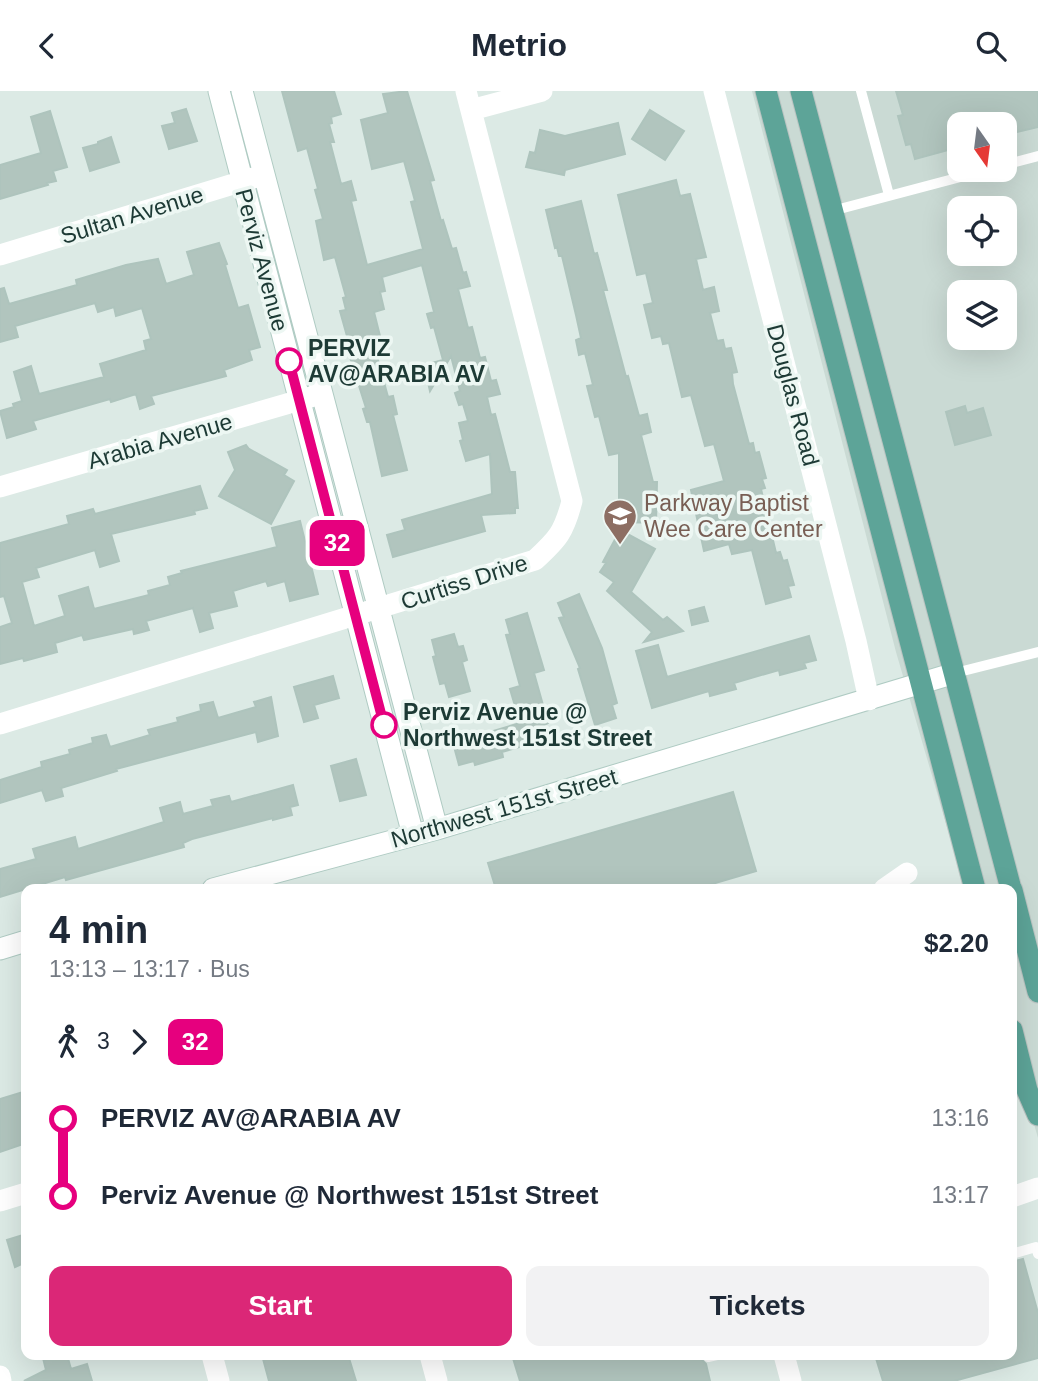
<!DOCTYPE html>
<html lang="en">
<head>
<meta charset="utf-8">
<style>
	:root { --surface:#fff; --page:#f2f2f3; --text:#1f2937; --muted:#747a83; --accent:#db2777 }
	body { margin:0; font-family:Helvetica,sans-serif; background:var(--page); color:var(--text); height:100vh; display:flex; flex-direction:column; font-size:26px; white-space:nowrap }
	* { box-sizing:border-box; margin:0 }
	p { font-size:23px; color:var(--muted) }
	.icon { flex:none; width:38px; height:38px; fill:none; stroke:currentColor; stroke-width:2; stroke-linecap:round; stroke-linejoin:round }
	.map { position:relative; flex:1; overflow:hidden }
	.details { position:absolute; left:21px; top:793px; width:996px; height:476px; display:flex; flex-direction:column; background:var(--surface); border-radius:14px; box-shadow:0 7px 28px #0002 }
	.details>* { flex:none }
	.badge { padding:0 14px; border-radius:10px; font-size:24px; line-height:46px }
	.needle { width:46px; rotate:166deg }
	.fabs { position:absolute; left:947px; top:21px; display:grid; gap:14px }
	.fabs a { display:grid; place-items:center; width:70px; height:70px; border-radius:14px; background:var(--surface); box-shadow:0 7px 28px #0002; font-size:35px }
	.map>.badge { position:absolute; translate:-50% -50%; box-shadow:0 0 0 4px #fff }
	.legs { display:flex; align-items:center; gap:10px; height:77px; padding:0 28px; font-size:23px }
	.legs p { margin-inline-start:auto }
	.overview { display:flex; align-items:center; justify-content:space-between; height:119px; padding:0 28px }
	h1 { font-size:38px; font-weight:800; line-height:52px }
	.cta { display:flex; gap:14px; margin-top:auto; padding:14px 28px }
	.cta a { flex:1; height:80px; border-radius:14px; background:var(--accent); color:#fff; font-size:28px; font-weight:800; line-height:80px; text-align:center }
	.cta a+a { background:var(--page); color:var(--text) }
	ul { padding:0 28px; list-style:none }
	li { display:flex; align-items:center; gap:24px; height:77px; font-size:26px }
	li i { display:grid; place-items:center; width:10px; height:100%; margin:0 9px; background:currentColor }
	li i::after { content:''; width:18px; height:18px; margin:-9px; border:5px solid; border-radius:50%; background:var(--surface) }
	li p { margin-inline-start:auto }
	li:first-child i { background:linear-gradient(#0000 50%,currentColor 0) }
	li:last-child i { background:linear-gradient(currentColor 50%,#0000 0) }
	header { display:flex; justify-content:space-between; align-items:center; height:91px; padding:0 28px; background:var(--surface); font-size:32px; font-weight:800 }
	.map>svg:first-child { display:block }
</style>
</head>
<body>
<header><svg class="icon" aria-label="back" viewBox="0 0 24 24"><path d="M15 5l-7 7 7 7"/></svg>Metrio<svg class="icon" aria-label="search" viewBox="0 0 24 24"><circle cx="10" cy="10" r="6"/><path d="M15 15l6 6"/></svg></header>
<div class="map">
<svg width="1038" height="1290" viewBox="0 0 1038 1290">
	<rect width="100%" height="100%" fill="#dceae5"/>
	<path fill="#cadad4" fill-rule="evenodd" d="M752 0H1038V1047L1012 956V798H965L896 561ZM959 33H1004V79H959ZM959 117H1004V163H959ZM959 201H1004V247H959Z"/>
	<path fill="#b1c5be" stroke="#aec4bd" stroke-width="2" d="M282 0H334L341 23 331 26 332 32 329 33 334 51H330L341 93 351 90 356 109 351 110 367 174 423 158 411 111 415 110 404 70 372 78 361 29 388 22 383 3 407 0 434 89 430 90 441 130 443 129 452 158 456 157 463 182 466 181 470 195 458 198 468 237 472 236 480 267 485 266 491 290 496 289 500 303 487 306 491 324 495 323 510 381H515L518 417H515V422L481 424 485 440 393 466 387 444 405 439 402 429 492 403 490 363 466 370 460 350 463 349 459 332 468 330 463 313 459 314 455 302 460 300 451 265 430 300 424 274 443 269 434 236 431 237 427 223 434 221 422 174 382 186 385 200 380 201 384 218 374 221 380 245 372 247 388 306 393 305 397 323 393 324 407 379 382 385 370 331H367L363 318 366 317 349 263H352L340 220 346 219 343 207 346 206 335 166 324 169 316 130 323 128 315 99 318 98 307 57 298 60Z
		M896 0H1038V36L1004 44V33H959V56L915 68 911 53 906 54 898 25 903 24Z
		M186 18 197 50 169 58 162 35 175 32 172 22Z
		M650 19 684 40 665 69 632 48Z
		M50 20 67 76 53 80 56 90 47 92 48 94 0 108V74L41 62 31 26Z
		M618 32 625 63 565 79 564 84 526 76 530 61 535 62 540 39 565 45Z
		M111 46 119 71 90 80 83 57 98 53V51Z
		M676 89 680 105 690 103 706 166 696 168 703 199 714 196 719 220 710 222 717 250 723 249 725 258 731 257 737 281 732 282 733 293 749 353 753 352 755 362 759 361 766 387 762 388 765 397 761 398 776 462 780 461 783 470 787 469 794 494 788 495 791 506 766 513 752 459 732 463 729 453 704 460 691 399 724 390 714 353 705 355 691 304 682 306 669 252 663 253 661 245 652 247 644 214 653 212 646 182 637 184 618 104Z
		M581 110 594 163 597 162 607 199H603L626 286 628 285 639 325 647 323 651 341 641 344 653 391H657L656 432 624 431 630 420H619V362L609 364 599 325 595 326 587 295 593 294 585 262 579 264 576 249 581 247 576 224 562 165H559L557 156 555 157 546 119Z
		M219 152 227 173 225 174 238 217 248 214 260 256 249 259 252 269 224 279 226 285 151 305 154 313 140 318 136 303 111 311 110 308 33 330 36 338 7 347 0 320 14 316 13 313 22 310 14 281 31 275 39 303 104 286 100 273 146 259 144 250 151 248 142 217 116 225 114 216 98 221 95 212 15 235 18 246 0 251V198L4 197 9 213 77 194 76 189 126 174 158 168 166 193 194 184 187 161Z
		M965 315 967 322 983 317 991 344 955 354 946 321Z
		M246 354 249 358 287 379 284 384 294 390 271 433 219 405 235 379 228 361Z
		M200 395 207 417 194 420 195 423 111 443 119 470 100 476 95 459 36 477 39 486 22 491 34 535 65 525 59 505 88 496 94 518 149 504 148 500 170 494 168 486 182 482 181 480 277 456 272 437 300 430 318 503 290 510 285 490 268 495 266 490 233 500 237 515 209 522 213 537 200 541 193 517 146 530 149 539 142 541 134 543 133 538 84 549 82 544 55 552 57 561 24 570 23 567 0 573V536L12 532 4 505 0 506V452L69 433 67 425 93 418 95 423Z
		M620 439 655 458 631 501 663 529 667 526 683 540 644 551 652 541 607 500 614 491 600 481 606 472 603 471Z
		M579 503 602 557 617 612 612 614 616 627 595 634 578 578 580 577 559 527 564 526 558 512Z
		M704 516 708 530 692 534 689 520Z
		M527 522 544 579 534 582 548 632 544 634 548 648 502 661 503 666 475 674 474 670 459 674 453 652 520 632 510 598 520 595 506 544 510 543 506 529Z
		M454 543 458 556 463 555 467 569 462 571 470 600 449 606 445 592 440 593 433 566 436 565 432 549Z
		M809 545 816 569 804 572 806 577 780 584 779 579 734 592 736 598 710 605 709 600 652 617 636 560 658 554 667 586Z
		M333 585 339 607 314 614 318 627 304 631 294 596Z
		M271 606 278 645 258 651 256 641 116 678 117 680 61 697 63 705 46 710 42 699 0 712V689L42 676 41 671 70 663 69 659 93 652 92 647 106 644 110 656 150 644 148 639 178 631 177 627 201 620 200 614 213 611 218 627 256 616 254 611Z
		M356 668 366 704 340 710 331 675Z
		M293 694 298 714 290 716 292 724 273 729V727L192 748 183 752 184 756 66 789 65 786 0 806V778L36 768 33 758 75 746 78 758 164 731 160 717 180 711 183 723 213 715 211 709 229 705 231 711Z
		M733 701 756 780 695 798H496L488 772Z
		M26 1000V1052L0 1061V1008Z
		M26 1143V1171L15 1176 7 1149Z
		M1023 1168 1038 1222V1267L954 1290H883L875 1264H1012V1171Z
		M55 1264H67L71 1278 87 1273 92 1290H24L46 1279 43 1267Z
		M262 1264H348L356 1290H269Z
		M512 1264H701V1268L706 1273 710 1290H520Z"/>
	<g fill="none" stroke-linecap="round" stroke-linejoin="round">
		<g stroke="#afcbc3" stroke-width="23">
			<path id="secondary" d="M219 0 413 744
				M242 0 437 738
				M213 798 437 738 955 582
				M0 858 26 850"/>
		</g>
		<g stroke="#bbc4c2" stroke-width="23">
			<path id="primary" d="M766 0 975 798
				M801 0 1011 798
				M1012 799 1038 901
				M1012 939 1027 999 1038 1024"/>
		</g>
		<path stroke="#fff" stroke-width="10" d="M861 0 889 104
			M1004 74 1038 65
			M832 120 987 79
			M955 582 1038 561
			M1012 1163 1036 1156 1038 1163
			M708 1266 717 1264"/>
		<path stroke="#fff" stroke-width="21" d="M714 0 856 550 869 609
			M471 19 542 0
			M0 164 263 84
			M0 396 321 303
			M0 633 535 469C558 448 564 441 572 410L466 0
			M884 798 907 782
			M1012 1106 1038 1097
			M0 1110 26 1102
			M212 1264 219 1290
			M430 1264 437 1290
			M784 1264 791 1290
			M0 1285 1 1290"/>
		<use href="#secondary" stroke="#fff" stroke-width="21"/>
		<use href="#primary" stroke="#5da498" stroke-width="21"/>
	</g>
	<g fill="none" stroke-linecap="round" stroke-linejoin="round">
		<g stroke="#fff" stroke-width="16">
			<path id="line-1" d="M289 270 384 634"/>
		</g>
		<use href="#line-1" stroke="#e6007e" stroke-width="10"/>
	</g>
	<defs>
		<g id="school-pin" transform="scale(1.75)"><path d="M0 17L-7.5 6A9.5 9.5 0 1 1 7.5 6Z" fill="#8d6e63" stroke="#edf7f3"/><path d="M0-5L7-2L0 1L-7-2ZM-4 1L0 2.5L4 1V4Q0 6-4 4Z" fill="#fff"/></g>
	</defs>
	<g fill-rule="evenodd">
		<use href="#school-pin" x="620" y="425"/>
	</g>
	<g fill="#fff" stroke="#e6007e" stroke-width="3.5">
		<circle cx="289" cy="270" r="12"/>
		<circle cx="384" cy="634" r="12"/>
	</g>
	<g text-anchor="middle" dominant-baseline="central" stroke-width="7" stroke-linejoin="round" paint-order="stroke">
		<g font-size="23" fill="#1d3a35" stroke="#edf7f3">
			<text transform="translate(132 124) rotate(-17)">Sultan Avenue</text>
			<text transform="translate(262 169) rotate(75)">Perviz Avenue</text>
			<text transform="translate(793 304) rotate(75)">Douglas Road</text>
			<text transform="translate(160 350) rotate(-16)">Arabia Avenue</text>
			<text transform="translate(464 491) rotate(-18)">Curtiss Drive</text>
			<text transform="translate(504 717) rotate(-16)">Northwest 151st Street</text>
		</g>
		<g font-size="23" font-weight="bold" fill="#1d3a35" stroke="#edf7f3" text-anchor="start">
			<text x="308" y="257">PERVIZ<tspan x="308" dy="26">AV@ARABIA AV</tspan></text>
			<text x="403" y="621">Perviz Avenue @<tspan x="403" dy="26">Northwest 151st Street</tspan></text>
		</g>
		<g font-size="23" fill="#785e54" stroke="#edf7f3" text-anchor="start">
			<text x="644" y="412">Parkway Baptist<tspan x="644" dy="26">Wee Care Center</tspan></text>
		</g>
	</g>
</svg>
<div class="fabs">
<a><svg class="needle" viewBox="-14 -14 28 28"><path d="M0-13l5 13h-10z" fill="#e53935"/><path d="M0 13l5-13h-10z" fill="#747a83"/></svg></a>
<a><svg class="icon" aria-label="locate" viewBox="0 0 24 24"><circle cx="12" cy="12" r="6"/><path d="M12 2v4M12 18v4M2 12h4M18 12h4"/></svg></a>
<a><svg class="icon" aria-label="layers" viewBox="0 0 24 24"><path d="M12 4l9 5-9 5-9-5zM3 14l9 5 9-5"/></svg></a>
</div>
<b class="badge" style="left:337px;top:452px;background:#e6007e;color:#fff">32</b>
<section class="details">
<div class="overview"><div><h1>4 min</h1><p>13:13 – 13:17 · Bus</p></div><b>$2.20</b></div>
<div class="legs"><svg class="icon" aria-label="walk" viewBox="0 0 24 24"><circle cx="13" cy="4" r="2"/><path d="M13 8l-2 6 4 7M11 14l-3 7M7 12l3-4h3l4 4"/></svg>3<svg class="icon" aria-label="forward" viewBox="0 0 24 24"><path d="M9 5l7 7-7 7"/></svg><b class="badge" style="background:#e6007e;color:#fff">32</b></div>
<ul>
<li><i style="color:#e6007e"></i><b>PERVIZ AV@ARABIA AV</b><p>13:16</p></li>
<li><i style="color:#e6007e"></i><b>Perviz Avenue @ Northwest 151st Street</b><p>13:17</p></li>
</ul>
<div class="cta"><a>Start</a><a>Tickets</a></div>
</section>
</div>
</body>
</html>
